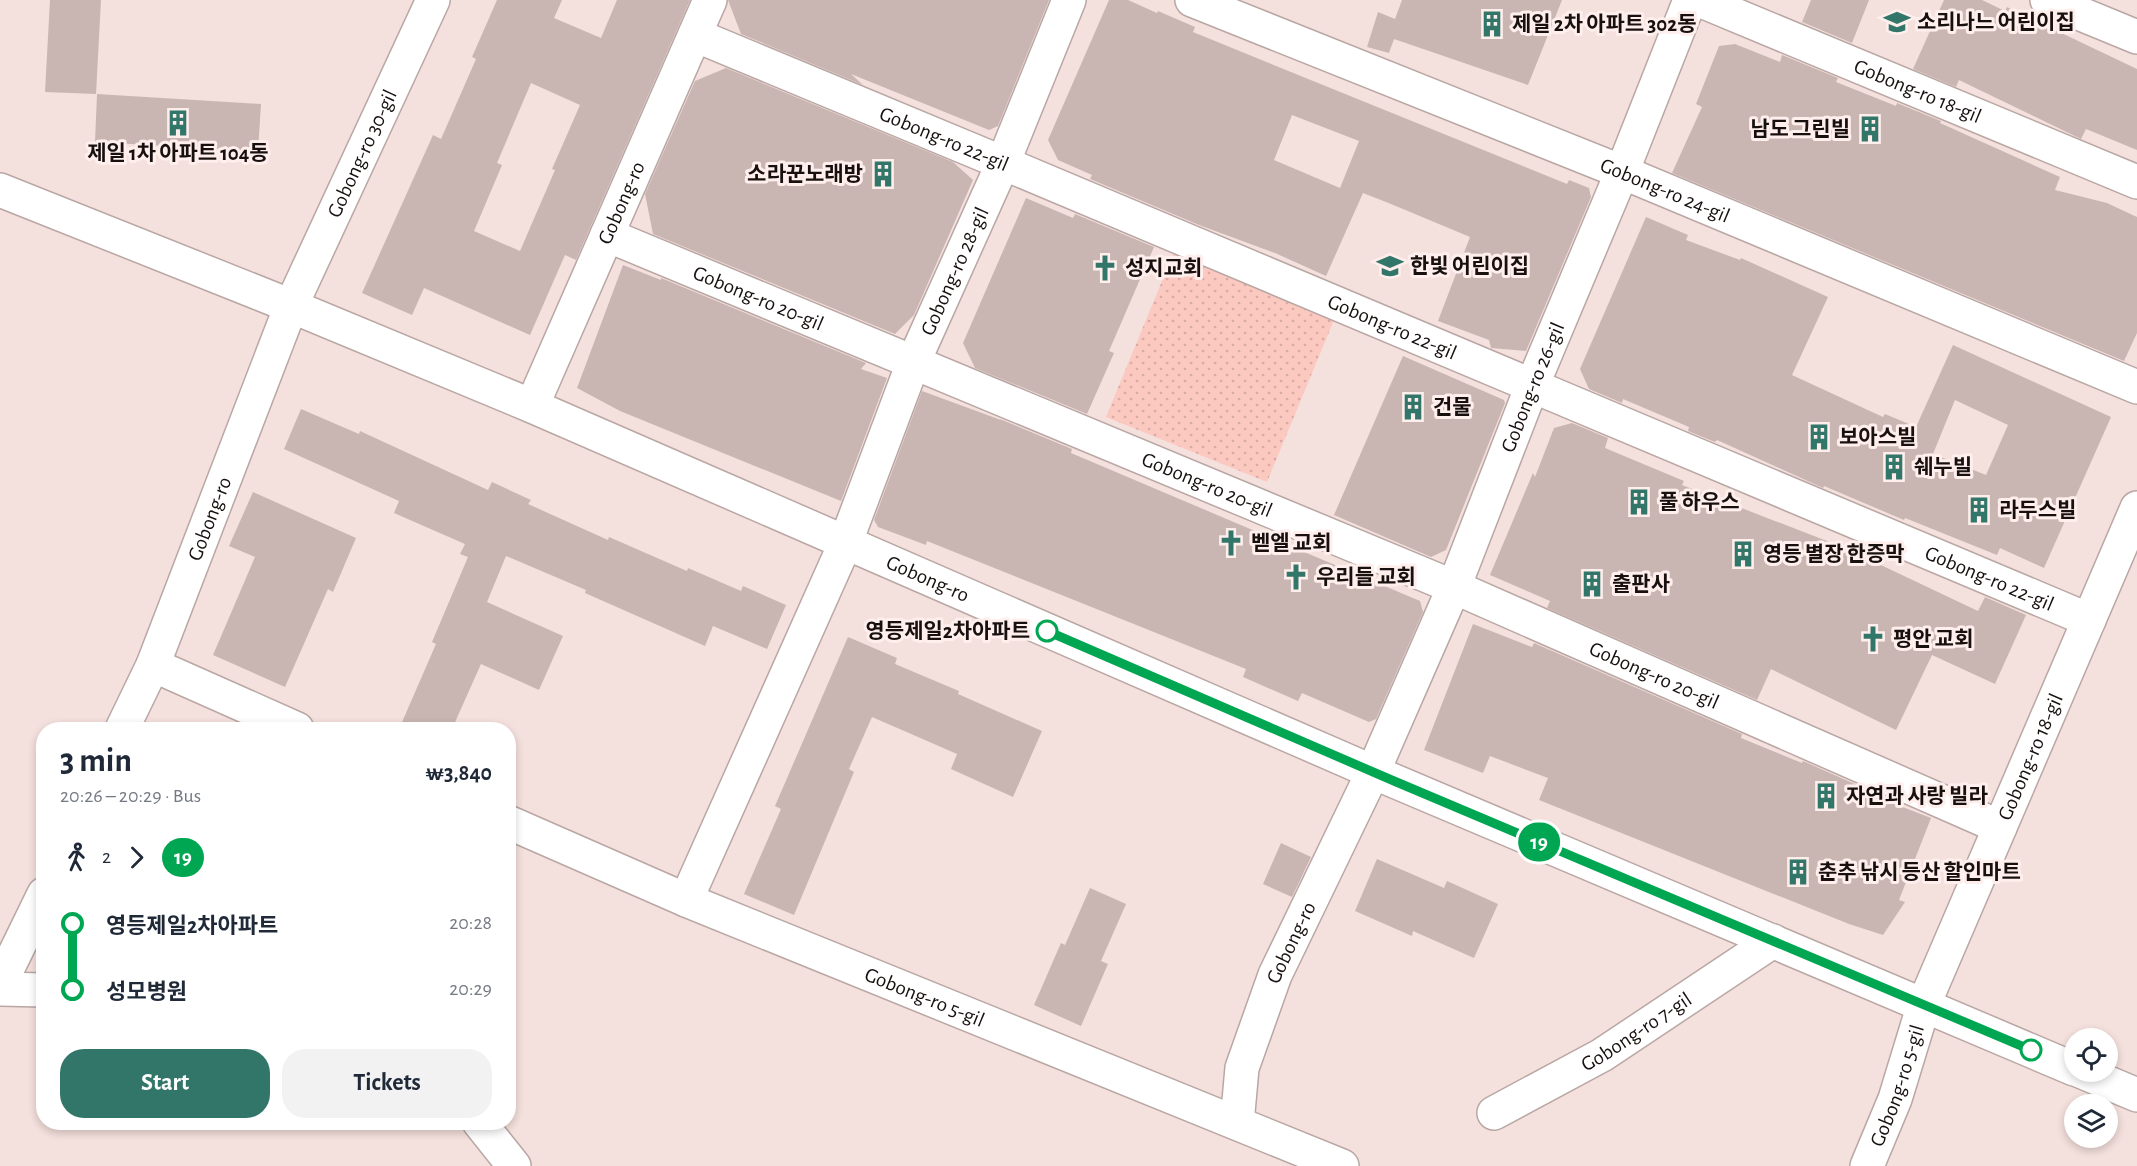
<!DOCTYPE html>
<html lang="en">
<head>
<meta charset="utf-8">
<style>
	:root { --surface:#fff; --page:#f2f2f3; --text:#1f2937; --muted:#747a83; --accent:#327669 }
	body { margin:0; font-family:"Alegreya Sans","Noto Sans KR",sans-serif; background:var(--page); color:var(--text); height:100vh; display:flex; flex-direction:column; font-size:22px; white-space:nowrap }
	* { box-sizing:border-box; margin:0 }
	p { font-size:20px; color:var(--muted) }
	.icon { flex:none; width:33px; height:33px; fill:none; stroke:currentColor; stroke-width:2; stroke-linecap:round; stroke-linejoin:round }
	.map { position:relative; flex:1; overflow:hidden }
	.panel { position:absolute; left:36px; top:722px; width:480px; height:408px; display:flex; flex-direction:column; background:var(--surface); border-radius:24px; box-shadow:0 3px 9px #0003 }
	.panel>* { flex:none }
	.badge { padding:0 12px; border-radius:20px; font-size:21px; line-height:39px }
	.controls { position:absolute; left:2064px; top:1028px; display:grid; gap:12px }
	.controls a { display:grid; place-items:center; width:54px; height:54px; border-radius:50%; background:var(--surface); box-shadow:0 3px 9px #0003; font-size:30px }
	.map>.badge { position:absolute; translate:-50% -50%; box-shadow:0 0 0 3px #fff }
	.legs { display:flex; align-items:center; gap:9px; height:66px; padding:0 24px; font-size:20px }
	.legs p { margin-inline-start:auto }
	.overview { display:flex; align-items:center; justify-content:space-between; height:102px; padding:0 24px }
	h1 { font-size:33px; font-weight:700; line-height:45px }
	.cta { display:flex; gap:12px; margin-top:auto; padding:12px 24px }
	.cta a { flex:1; height:69px; border-radius:24px; background:var(--accent); color:#fff; font-size:24px; font-weight:700; line-height:69px; text-align:center }
	.cta a+a { background:var(--page); color:var(--text) }
	ul { padding:0 24px; list-style:none }
	li { display:flex; align-items:center; gap:21px; height:66px; font-size:22px }
	li i { display:grid; place-items:center; width:9px; height:100%; margin:0 8px; background:currentColor }
	li i::after { content:''; width:15px; height:15px; margin:-8px; border:4px solid; border-radius:50%; background:var(--surface) }
	li p { margin-inline-start:auto }
	li:first-child i { background:linear-gradient(#0000 50%,currentColor 0) }
	li:last-child i { background:linear-gradient(currentColor 50%,#0000 0) }
	.map>svg:first-child { display:block }
</style>
</head>
<body>
<div class="map">
<svg width="2137" height="1166" viewBox="0 0 2137 1166">
	<defs>
		<pattern id="grass-dots" width="8" height="8" patternUnits="userSpaceOnUse" patternTransform="scale(1.5)"><rect width="8" height="8" fill="#fcc9c1"/><path d="M2 2h.1M6 6h.1" fill="none" stroke="#d7aca5" stroke-width="1.8" stroke-linecap="round"/></pattern>
	</defs>
	<rect width="100%" height="100%" fill="#f4e0dd"/>
	<path fill="url(#grass-dots)" d="M1174 252 1334 320 1267 482 1106 417Z"/>
	<path fill="#c9b6b3" fill-rule="evenodd" d="M50 0H101L96 94 45 92Z
		M497 0H562L554 18 601 38 617 0H690L576 260 565 255 530 335 424 288 412 315 362 293 433 135 441 139 476 59 472 57ZM531 83 580 105 552 169 555 170 520 251 474 231 502 165 497 163Z
		M728 0H1049L998 126 989 130 851 74 863 85 741 34Z
		M1109 0H1128L1157 13 1158 11 1195 27 1193 32 1286 70 1567 184 1569 180 1589 188 1591 197 1526 351 1491 348 1489 340 1438 321 1470 237 1391 204 1363 193 1326 276 1275 253 1199 225 1090 179 1092 175 1058 160 1048 140ZM1292 115 1359 141 1340 188 1274 160Z
		M1402 0H1562L1528 85 1394 39 1389 53 1367 47 1378 12 1395 19Z
		M1811 0H1869L1852 43 1802 22Z
		M1944 0H1982L2005 11 2007 7 2137 69V150L2086 129 2081 139 1959 80 1956 87 1913 69Z
		M1735 44 1780 62 1782 55 1787 57 1838 78 1836 82 1896 106 1897 103 1941 121 1940 123 2060 177 2055 190 2107 203 2137 217V333L2124 361 1672 173 1702 107 1696 104 1719 46Z
		M726 68 953 162 973 180 914 315 895 334 653 234 645 194 695 81Z
		M97 94 261 104 258 151 95 142Z
		M1026 198 1073 218 1075 214 1154 247 1109 351 1114 353 1087 414 975 368 963 343Z
		M1646 217 1688 235 1686 240 1740 260 1741 258 1828 297 1792 375 1883 417 1885 414 1916 427 1953 345 2111 417 2044 568 2000 548 1997 555 1905 518 1904 520 1824 486 1823 488 1717 440 1715 442 1688 431 1689 427 1623 399 1622 403 1589 389 1580 369ZM1955 400 2008 425 1986 475 1933 454Z
		M623 265 661 280V278L866 363 861 369 887 378 841 501 620 411 577 388Z
		M1403 356 1504 400 1505 403 1446 550 1431 557 1334 515Z
		M922 391 1001 420 1000 419 1072 449 1071 453 1420 601 1423 612 1376 719 1369 722 1302 693 1298 701 1243 677 1246 669 927 541 926 545 878 527 874 520Z
		M301 409 359 434 360 431 488 490 492 482 531 500 528 504 608 540 609 537 687 571 688 568 741 591 743 586 786 605 767 649 713 626 705 646 585 593 586 590 506 556 487 602 563 636 539 690 481 664 452 729H399L436 644 432 642 468 557 460 554 465 544 394 513 399 501 284 449Z
		M1572 423 1608 438 1605 448 1684 481 1682 485 1845 548 1978 611 1985 597 2026 615 1995 684 1932 655 1896 730 1771 669 1757 700 1547 608 1550 601 1490 575 1533 473 1535 477 1554 428Z
		M253 492 356 538 333 592 328 589 285 687 213 655 255 557 229 546Z
		M1473 624 1532 647 1534 643 1742 734 1741 738 1802 763 1803 761 1866 789 1864 792 1931 818 1899 900 1905 902 1883 935 1849 924 1539 800 1548 778 1490 756 1483 773 1424 750Z
		M848 637 897 658 895 664 959 691 958 694 1042 731 1013 797 951 769 957 754 872 717 849 769 854 772 794 915 744 894 781 809 775 806Z
		M1281 843 1311 857 1292 897 1263 884Z
		M1377 859 1444 888 1447 881 1498 904 1474 958 1413 931 1412 936 1355 911Z
		M1090 888 1126 904 1101 961 1108 964 1081 1026 1034 1005 1061 943 1065 945Z"/>
	<g fill="none" stroke-linecap="round" stroke-linejoin="round">
		<g stroke="#b9a7a4" stroke-width="36">
			<g id="minor">
				<path id="s1" d="M1192 0 1622 172 2137 387"/>
				<path id="s2" d="M1699 0 2137 182"/>
				<path d="M2047 0 2137 37"/>
				<path id="s3" d="M695 35 1003 163 2089 620"/>
				<path id="s4" d="M0 190 291 306 532 406 1373 772 2074 1069"/>
				<path id="s5" d="M607 235 1454 587 2000 827"/>
				<path id="s6" d="M532 406 710 0"/>
				<path d="M153 665 297 729"/>
				<path id="s7" d="M122 729 153 665 291 306 433 0"/>
				<path id="s8" d="M508 822 686 900 1342 1166"/>
				<path id="s9" d="M686 900 845 544 913 363 1003 163 1069 0"/>
				<path d="M0 984 44 894"/>
				<path d="M0 989 44 990"/>
				<path d="M2080 1071 2137 1095"/>
				<path id="s10" d="M1494 1113 1602 1055 1773 941"/>
				<path d="M479 1122 514 1166"/>
				<path id="s11" d="M1237 1123 1242 1068 1275 975 1373 772 1454 587 1532 386 1622 172 1690 0"/>
				<path id="s12" d="M1867 1166 1895 1099 1924 1004 2137 508"/>
			</g>
		</g>
		<use href="#minor" stroke="#fff" stroke-width="33"/>
	</g>
	<g fill="none" stroke-linecap="round" stroke-linejoin="round">
		<g stroke="#fff" stroke-width="14">
			<path id="line-1" d="M1047 631 1394 781 2031 1050"/>
		</g>
		<use href="#line-1" stroke="#00a651" stroke-width="9"/>
	</g>
	<defs>
		<g id="school-bare" transform="scale(2.07)"><path d="M0-5L7-2L0 1L-7-2ZM-4 1L0 2.5L4 1V4Q0 6-4 4Z" fill="#327669" stroke="#feeeec" stroke-width="2.5" paint-order="stroke"/></g>
		<g id="building-bare" transform="scale(2.07)"><path d="M-4-6H4V6H1V3H-1V6H-4ZM-2.5-4.3h1.7v1.8h-1.7ZM.8-4.3h1.7v1.8H.8ZM-2.5-1h1.7V.8h-1.7ZM.8-1h1.7V.8H.8Z" fill="#327669" stroke="#feeeec" stroke-width="2.5" paint-order="stroke"/></g>
		<g id="church-bare" transform="scale(2.07)"><path d="M-1.2-6h2.4v3.5h3.3v2.4h-3.3V6h-2.4V-.1h-3.3v-2.4h3.3Z" fill="#327669" stroke="#feeeec" stroke-width="2.5" paint-order="stroke"/></g>
	</defs>
	<g fill-rule="evenodd">
		<use href="#school-bare" x="1897" y="22"/>
		<use href="#building-bare" x="1492" y="24"/>
		<use href="#building-bare" x="178" y="123"/>
		<use href="#building-bare" x="1870" y="129"/>
		<use href="#building-bare" x="883" y="174"/>
		<use href="#school-bare" x="1390" y="266"/>
		<use href="#church-bare" x="1105" y="268"/>
		<use href="#building-bare" x="1413" y="407"/>
		<use href="#building-bare" x="1819" y="437"/>
		<use href="#building-bare" x="1894" y="467"/>
		<use href="#building-bare" x="1639" y="502"/>
		<use href="#building-bare" x="1979" y="510"/>
		<use href="#church-bare" x="1231" y="543"/>
		<use href="#building-bare" x="1743" y="554"/>
		<use href="#church-bare" x="1296" y="577"/>
		<use href="#building-bare" x="1592" y="584"/>
		<use href="#church-bare" x="1873" y="639"/>
		<use href="#building-bare" x="1826" y="796"/>
		<use href="#building-bare" x="1798" y="872"/>
	</g>
	<g fill="#fff" stroke="#00a651" stroke-width="3">
		<circle cx="1047" cy="631" r="10"/>
		<circle cx="2031" cy="1050" r="10"/>
	</g>
	<g text-anchor="middle" dominant-baseline="central" stroke-width="6" stroke-linejoin="round" paint-order="stroke">
		<g font-size="21" font-weight="bold" fill="#17100f" stroke="#feeeec" text-anchor="start">
			<text x="1917" y="22">소리나느 어린이집</text>
			<text x="1512" y="24">제일 2차 아파트 302동</text>
			<text x="1850" y="129" text-anchor="end">남도 그린빌</text>
			<text x="178" y="153" text-anchor="middle">제일 1차 아파트 104동</text>
			<text x="863" y="174" text-anchor="end">소라꾼노래방</text>
			<text x="1410" y="266">한빛 어린이집</text>
			<text x="1125" y="268">성지교회</text>
			<text x="1433" y="407">건물</text>
			<text x="1839" y="437">보아스빌</text>
			<text x="1914" y="467">쉐누빌</text>
			<text x="1659" y="502">풀 하우스</text>
			<text x="1999" y="510">라두스빌</text>
			<text x="1251" y="543">벧엘 교회</text>
			<text x="1763" y="554">영등 별장 한증막</text>
			<text x="1316" y="577">우리들 교회</text>
			<text x="1612" y="584">출판사</text>
			<text x="1893" y="639">평안 교회</text>
			<text x="1846" y="796">자연과 사랑 빌라</text>
			<text x="1818" y="872">춘추 낚시 등산 할인마트</text>
		</g>
		<g font-size="21" fill="#17100f" stroke="#feeeec">
			<text stroke="none"><textPath href="#s2" startOffset="237">Gobong-ro 18-gil</textPath></text>
			<text stroke="none"><textPath href="#s3" startOffset="270">Gobong-ro 22-gil</textPath></text>
			<text stroke="none"><textPath href="#s7" startOffset="624">Gobong-ro 30-gil</textPath></text>
			<text stroke="none"><textPath href="#s1" startOffset="510">Gobong-ro 24-gil</textPath></text>
			<text stroke="none"><textPath href="#s6" startOffset="222">Gobong-ro</textPath></text>
			<text stroke="none"><textPath href="#s9" startOffset="684">Gobong-ro 28-gil</textPath></text>
			<text stroke="none"><textPath href="#s5" startOffset="164">Gobong-ro 20-gil</textPath></text>
			<text stroke="none"><textPath href="#s3" startOffset="756">Gobong-ro 22-gil</textPath></text>
			<text stroke="none"><textPath href="#s11" startOffset="796">Gobong-ro 26-gil</textPath></text>
			<text stroke="none"><textPath href="#s5" startOffset="650">Gobong-ro 20-gil</textPath></text>
			<text stroke="none"><textPath href="#s7" startOffset="228">Gobong-ro</textPath></text>
			<text stroke="none"><textPath href="#s3" startOffset="1404">Gobong-ro 22-gil</textPath></text>
			<text stroke="none"><textPath href="#s4" startOffset="1006">Gobong-ro</textPath></text>
			<text stroke="none"><textPath href="#s5" startOffset="1136">Gobong-ro 20-gil</textPath></text>
			<text stroke="none"><textPath href="#s12" startOffset="441">Gobong-ro 18-gil</textPath></text>
			<text stroke="none"><textPath href="#s11" startOffset="190">Gobong-ro</textPath></text>
			<text stroke="none"><textPath href="#s8" startOffset="452">Gobong-ro 5-gil</textPath></text>
			<text stroke="none"><textPath href="#s10" startOffset="164">Gobong-ro 7-gil</textPath></text>
			<text stroke="none"><textPath href="#s12" startOffset="86">Gobong-ro 5-gil</textPath></text>
		</g>
		<g font-size="21" font-weight="bold" fill="#17100f" stroke="#feeeec" text-anchor="end">
			<text x="1030" y="631">영등제일2차아파트</text>
		</g>
	</g>
</svg>
<div class="controls">
<a><svg class="icon" aria-label="locate" viewBox="0 0 24 24"><circle cx="12" cy="12" r="6"/><path d="M12 2v4M12 18v4M2 12h4M18 12h4"/></svg></a>
<a><svg class="icon" aria-label="layers" viewBox="0 0 24 24"><path d="M12 4l9 5-9 5-9-5zM3 14l9 5 9-5"/></svg></a>
</div>
<b class="badge" style="left:1539px;top:842px;background:#00a651;color:#fff">19</b>
<section class="panel">
<div class="overview"><div><h1>3 min</h1><p>20:26 – 20:29 · Bus</p></div><b>₩3,840</b></div>
<div class="legs"><svg class="icon" aria-label="walk" viewBox="0 0 24 24"><circle cx="13" cy="4" r="2"/><path d="M13 8l-2 6 4 7M11 14l-3 7M7 12l3-4h3l4 4"/></svg>2<svg class="icon" aria-label="forward" viewBox="0 0 24 24"><path d="M9 5l7 7-7 7"/></svg><b class="badge" style="background:#00a651;color:#fff">19</b></div>
<ul>
<li><i style="color:#00a651"></i><b>영등제일2차아파트</b><p>20:28</p></li>
<li><i style="color:#00a651"></i><b>성모병원</b><p>20:29</p></li>
</ul>
<div class="cta"><a>Start</a><a>Tickets</a></div>
</section>
</div>
</body>
</html>
